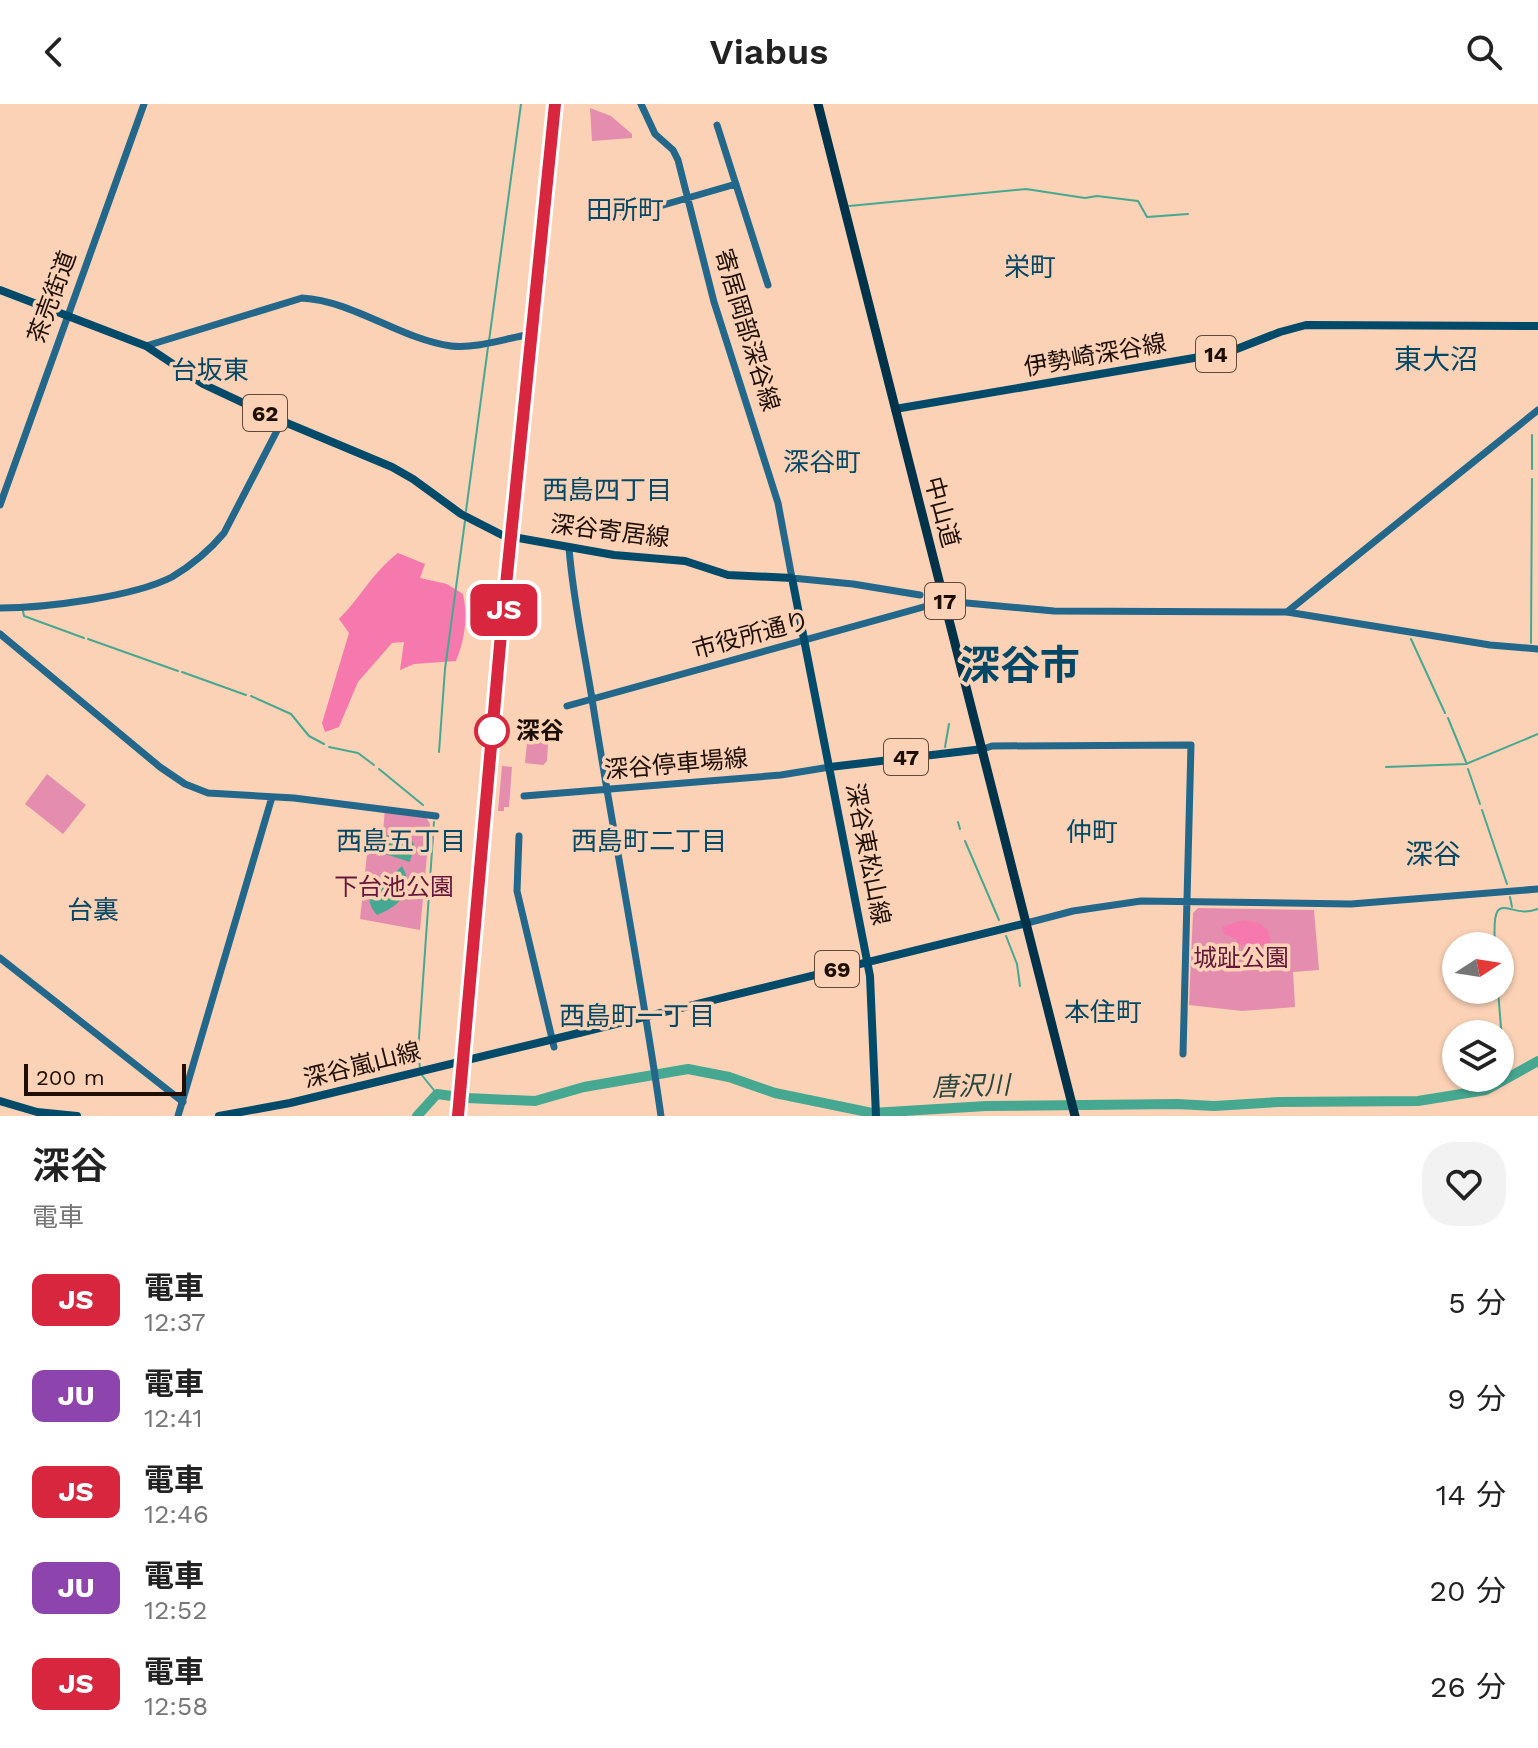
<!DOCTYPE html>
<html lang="ja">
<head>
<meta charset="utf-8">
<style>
	:root { --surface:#fff; --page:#f2f2f2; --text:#222; --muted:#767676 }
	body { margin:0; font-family:"Work Sans","Noto Sans JP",sans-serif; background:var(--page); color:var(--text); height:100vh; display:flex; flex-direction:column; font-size:30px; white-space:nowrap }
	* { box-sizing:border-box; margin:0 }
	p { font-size:26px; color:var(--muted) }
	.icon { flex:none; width:44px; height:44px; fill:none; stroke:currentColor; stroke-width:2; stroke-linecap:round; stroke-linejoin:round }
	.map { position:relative; height:1012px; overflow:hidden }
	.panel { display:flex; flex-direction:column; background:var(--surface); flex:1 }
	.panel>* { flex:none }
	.badge { padding:0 16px; border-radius:12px; font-size:28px; line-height:52px }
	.needle { width:52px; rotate:78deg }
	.controls { position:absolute; left:1442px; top:828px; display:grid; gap:16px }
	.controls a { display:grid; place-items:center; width:72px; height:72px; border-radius:50%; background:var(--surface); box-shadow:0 2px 6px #0004; font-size:40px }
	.scale { position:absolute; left:24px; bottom:20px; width:162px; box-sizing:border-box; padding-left:8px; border:4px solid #1d0f06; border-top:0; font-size:22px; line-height:28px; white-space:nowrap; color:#1d0f06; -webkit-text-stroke:6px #fbd2b6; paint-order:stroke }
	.map>.badge { position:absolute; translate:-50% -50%; box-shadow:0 0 0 4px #fff }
	.round { display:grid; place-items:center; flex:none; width:84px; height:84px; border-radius:32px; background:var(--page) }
	.head { display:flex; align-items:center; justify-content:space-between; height:136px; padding:0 32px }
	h1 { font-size:38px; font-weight:600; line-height:60px }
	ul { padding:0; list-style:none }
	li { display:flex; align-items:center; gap:24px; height:96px; padding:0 32px }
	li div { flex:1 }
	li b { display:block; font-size:30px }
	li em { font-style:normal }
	li .badge { min-width:88px; font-weight:700; text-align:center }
	header { display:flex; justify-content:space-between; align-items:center; height:104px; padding:0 32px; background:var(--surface); font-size:36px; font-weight:600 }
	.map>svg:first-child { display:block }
</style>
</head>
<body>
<header><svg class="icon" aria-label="back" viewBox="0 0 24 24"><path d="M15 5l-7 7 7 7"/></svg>Viabus<svg class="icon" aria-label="search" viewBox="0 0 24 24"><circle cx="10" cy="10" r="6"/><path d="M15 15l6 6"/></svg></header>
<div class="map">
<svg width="1538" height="1012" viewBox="0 0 1538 1012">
	<rect width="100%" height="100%" fill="#fbd2b6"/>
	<path fill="#e48dae" d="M590 4 611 12 632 30V34L592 37Z
		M531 637 548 640 547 657 543 661 525 659 527 639Z
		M502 662 512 663 509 703H504V707H498Z
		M47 670 86 701 63 730 25 700Z
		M385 705 424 710 430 720 420 826 360 815 367 750H381Z
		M1198 804 1314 806 1319 866 1293 868 1295 903 1242 907 1189 901 1193 809Z"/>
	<path fill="#f679ad" d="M398 449 425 460 420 474 447 480 463 490C468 513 465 535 456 557L414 560 400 566 404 538 392 539 358 578 339 623 325 628 322 619 349 529 339 515C361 493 372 469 398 449Z
		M1243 816 1259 819 1268 826 1271 839C1259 845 1250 843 1238 840L1236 835 1224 830 1222 823Z"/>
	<path fill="#47a892" d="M393 730 408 731 414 740 410 758 385 750 382 738 386 732Z
		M402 762C416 786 400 802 377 811 366 799 369 789 372 773L387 776Z"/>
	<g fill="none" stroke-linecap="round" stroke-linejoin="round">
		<path stroke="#47a892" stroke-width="2" d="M849 102 1026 85 1085 94 1097 92 1138 97 1147 113 1188 110
			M489 237 521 0
			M1532 365V331
			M466 407 488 243
			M23 507 24 512 84 534
			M88 535 178 567
			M1411 535 1445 609
			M1531 539 1532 375
			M182 568 246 591
			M251 592 291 610 309 632 324 640
			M1448 614 1466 658
			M329 643 358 649 374 661
			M945 643 949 620
			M439 648 445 565 465 417
			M1386 663 1466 660 1538 630
			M379 665 423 701
			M1468 665 1480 700
			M1482 706 1507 780
			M958 718 960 725
			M965 737 999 816
			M1510 793 1512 803
			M1006 832 1017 860 1020 882
			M1495 842C1491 778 1509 817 1538 805
			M1498 886 1503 949
			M420 964 418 948 434 718
			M421 970 437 990"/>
		<path stroke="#47a892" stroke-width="10" d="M417 1012 437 990 467 994 535 997 584 983 688 965 729 973 775 989 872 1009 986 1002 1177 1000 1214 1002 1279 998 1418 997 1486 986 1538 957"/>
		<path stroke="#23678b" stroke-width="7" d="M641 0 655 30 673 46 678 56 714 198 778 399 792 474 853 480 920 491
			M717 21 768 181
			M598 110 646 106 736 80
			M146 242 302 194C354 197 400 235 451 242 477 245 506 234 532 230
			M0 401 144 0
			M569 444C573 495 584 545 592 595 614 734 641 872 661 1012
			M0 504C44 504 133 493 172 473 192 461 209 447 224 429L282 317
			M1287 508 1538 306
			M0 530 160 663 185 680 208 689 294 694 436 712
			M567 602 945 497 1054 507 1287 508 1490 541 1538 545
			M983 645 992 642 1191 641 1183 950
			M524 692 781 671 830 663
			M519 732 517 787 554 943
			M1027 819 1073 807 1141 797 1351 800 1538 785
			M0 854 183 998
			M178 1012 272 693"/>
		<path stroke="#014a6a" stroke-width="8" d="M0 186 146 242 203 280 282 317 392 363 413 375 461 410 502 431 614 451 685 457 728 471 792 474 870 872 876 1012
			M895 305 1229 248 1280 228 1306 221 1538 222
			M830 663 983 645
			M579 929 1027 819
			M0 997 37 1008 77 1012
			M219 1012 290 999 360 982"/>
		<path stroke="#003249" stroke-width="9" d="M818 0 1075 1012"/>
		<path stroke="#8f7461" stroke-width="2" stroke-dasharray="16 8" stroke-linecap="butt" d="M458 1012 501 530 555 0"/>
		<path stroke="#014a6a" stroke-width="8" d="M360 982 579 929"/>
	</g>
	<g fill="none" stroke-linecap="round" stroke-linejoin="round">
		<g stroke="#fff" stroke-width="18">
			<path id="line" d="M458 1012 501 530 555 0"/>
		</g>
		<use href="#line" stroke="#d7263d" stroke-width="12"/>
	</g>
	<circle fill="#fff" stroke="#d7263d" stroke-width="4" cx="492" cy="627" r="16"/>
	<g text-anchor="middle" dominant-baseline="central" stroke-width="7" stroke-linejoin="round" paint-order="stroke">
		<g fill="#fbd2b6" stroke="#604a3b" stroke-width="2">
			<rect x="1196" y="232" width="40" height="36" rx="6"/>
			<rect x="243" y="291" width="44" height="36" rx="6"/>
			<rect x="925" y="479" width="40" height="36" rx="6"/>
			<rect x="884" y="635" width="44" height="36" rx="6"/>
			<rect x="815" y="847" width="44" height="36" rx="6"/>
		</g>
		<g font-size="22" font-weight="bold" fill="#1d0f06">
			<text x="1216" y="250">14</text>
			<text x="265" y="309">62</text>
			<text x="945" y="497">17</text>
			<text x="906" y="653">47</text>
			<text x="837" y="865">69</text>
		</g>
		<g font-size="24" fill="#1d0f06" stroke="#fbd2b6">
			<text transform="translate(52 193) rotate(-70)">茶売街道</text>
			<text transform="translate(747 226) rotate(73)">寄居岡部深谷線</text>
			<text transform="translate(1095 251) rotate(-10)">伊勢崎深谷線</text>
			<text transform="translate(942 408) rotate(75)">中山道</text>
			<text transform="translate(610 427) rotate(7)">深谷寄居線</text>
			<text transform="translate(751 531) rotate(-15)">市役所通り</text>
			<text transform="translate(676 660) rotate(-5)">深谷停車場線</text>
			<text transform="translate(868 750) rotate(79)">深谷東松山線</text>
			<text transform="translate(362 961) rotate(-14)">深谷嵐山線</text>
		</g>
		<g font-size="24" font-weight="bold" fill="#1d0f06" stroke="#fbd2b6" text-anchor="start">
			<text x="516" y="627">深谷</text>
		</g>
		<g font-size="24" fill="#64163b" stroke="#fbd2b6">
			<text x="394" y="783">下台池公園</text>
			<text x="1241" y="854">城趾公園</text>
		</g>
		<g font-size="26" fill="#024766" stroke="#fbd2b6">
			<text x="625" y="106">田所町</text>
			<text x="1030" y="163">栄町</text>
			<text x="210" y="266">台坂東</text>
			<text x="822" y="358">深谷町</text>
			<text x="607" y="386">西島四丁目</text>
			<text x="1092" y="728">仲町</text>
			<text x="401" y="737">西島五丁目</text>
			<text x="649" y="737">西島町二丁目</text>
			<text x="93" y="806">台裏</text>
			<text x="1103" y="908">本住町</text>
			<text x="637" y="912">西島町一丁目</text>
		</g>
		<g font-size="26" font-style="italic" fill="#28463e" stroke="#fbd2b6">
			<text transform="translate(971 982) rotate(-2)">唐沢川</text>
		</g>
		<g font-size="28" fill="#024766" stroke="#fbd2b6">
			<text x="1436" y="255">東大沼</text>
			<text x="1433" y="750">深谷</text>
		</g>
		<g font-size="40" font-weight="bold" fill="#024766" stroke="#fbd2b6">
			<text x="1020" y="561">深谷市</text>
		</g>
	</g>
</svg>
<div class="controls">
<a><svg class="needle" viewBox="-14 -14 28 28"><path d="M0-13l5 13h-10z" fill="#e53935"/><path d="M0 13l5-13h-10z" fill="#767676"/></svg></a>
<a><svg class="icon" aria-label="layers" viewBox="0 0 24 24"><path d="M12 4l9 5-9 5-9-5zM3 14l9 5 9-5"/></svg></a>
</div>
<div class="scale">200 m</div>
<b class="badge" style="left:504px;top:506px;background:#d7263d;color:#fff">JS</b>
</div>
<section class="panel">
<div class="head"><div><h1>深谷</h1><p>電車</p></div><a class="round"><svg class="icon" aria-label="heart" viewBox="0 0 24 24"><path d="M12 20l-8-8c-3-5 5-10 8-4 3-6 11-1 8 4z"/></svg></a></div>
<ul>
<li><span class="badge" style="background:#d7263d;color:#fff">JS</span><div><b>電車</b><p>12:37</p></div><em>5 分</em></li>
<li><span class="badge" style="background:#8e44ad;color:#fff">JU</span><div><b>電車</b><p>12:41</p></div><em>9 分</em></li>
<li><span class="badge" style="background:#d7263d;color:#fff">JS</span><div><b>電車</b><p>12:46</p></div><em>14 分</em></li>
<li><span class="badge" style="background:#8e44ad;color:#fff">JU</span><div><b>電車</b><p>12:52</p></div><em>20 分</em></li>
<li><span class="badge" style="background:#d7263d;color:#fff">JS</span><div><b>電車</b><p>12:58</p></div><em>26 分</em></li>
</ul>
</section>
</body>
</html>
